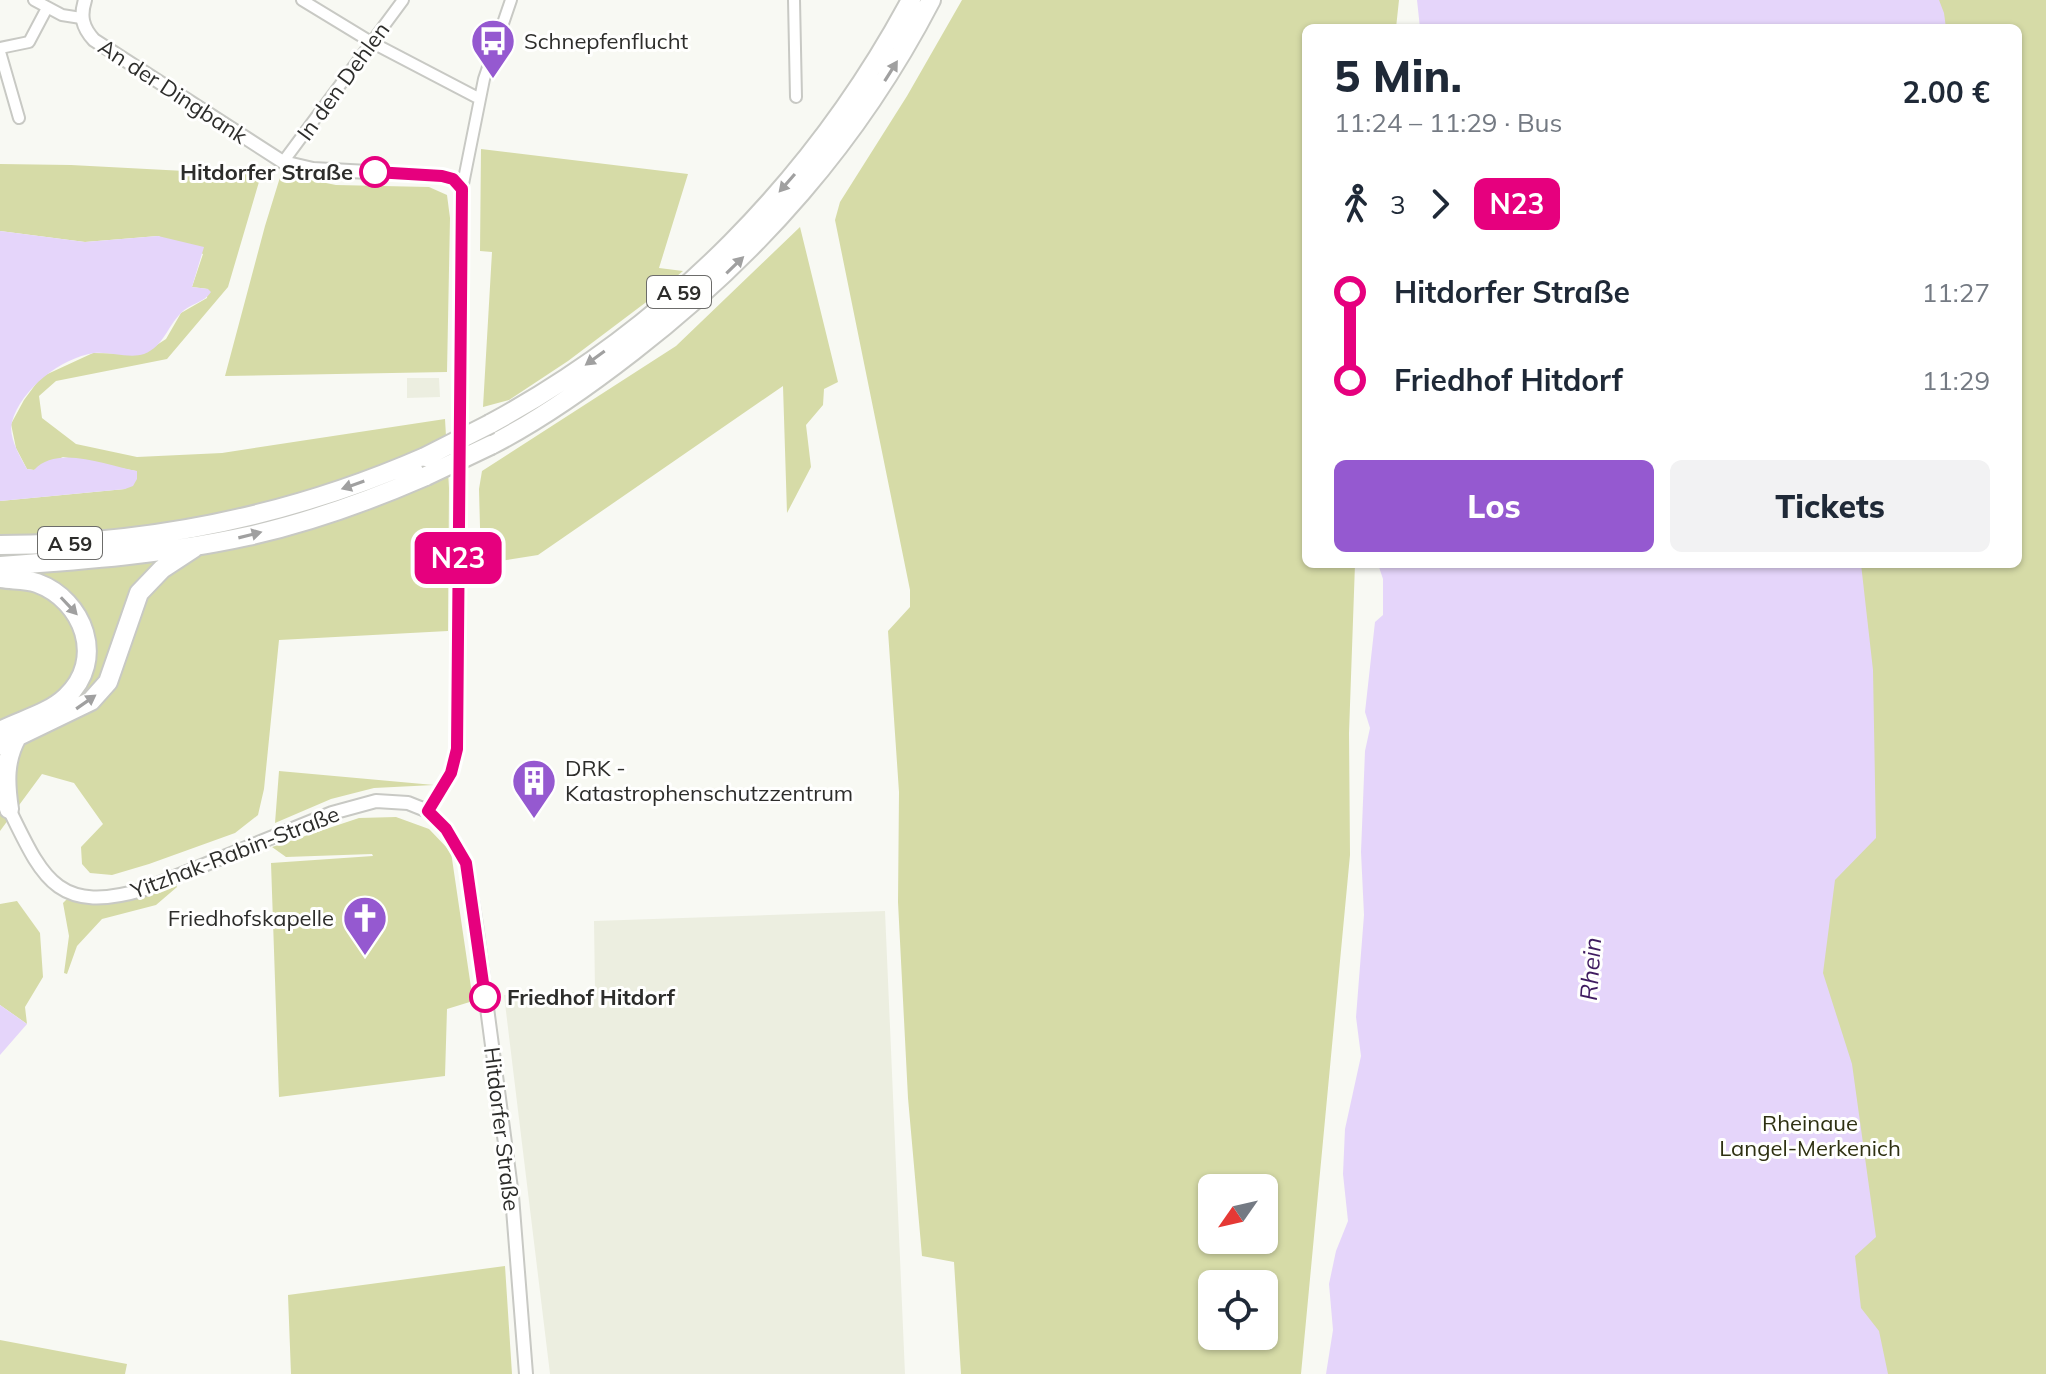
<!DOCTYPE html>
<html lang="de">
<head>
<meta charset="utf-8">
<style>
	:root { --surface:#fff; --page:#f2f2f3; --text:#1f2937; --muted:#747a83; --accent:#9559d0 }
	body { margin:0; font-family:Mulish,sans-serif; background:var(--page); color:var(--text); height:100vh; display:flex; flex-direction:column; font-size:30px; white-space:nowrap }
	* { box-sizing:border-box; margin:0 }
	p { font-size:26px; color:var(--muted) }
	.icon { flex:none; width:44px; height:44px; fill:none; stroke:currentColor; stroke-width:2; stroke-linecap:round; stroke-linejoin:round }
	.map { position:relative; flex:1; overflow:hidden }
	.sheet { position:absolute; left:1302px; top:24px; width:720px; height:544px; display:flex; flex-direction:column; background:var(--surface); border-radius:12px; box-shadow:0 2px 6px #0004 }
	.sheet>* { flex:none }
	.badge { padding:0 16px; border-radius:12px; font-size:28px; line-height:52px }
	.needle { width:52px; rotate:236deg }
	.controls { position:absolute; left:1198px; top:1174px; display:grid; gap:16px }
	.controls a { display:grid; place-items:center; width:80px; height:80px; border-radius:12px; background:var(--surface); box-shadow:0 2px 6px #0004; font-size:40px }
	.map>.badge { position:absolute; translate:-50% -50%; box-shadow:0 0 0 4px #fff }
	.legs { display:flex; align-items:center; gap:12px; height:88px; padding:0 32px; font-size:26px }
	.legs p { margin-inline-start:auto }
	.overview { display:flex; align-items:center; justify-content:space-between; height:136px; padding:0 32px }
	h1 { font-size:44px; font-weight:800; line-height:60px }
	.primary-button { display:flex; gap:16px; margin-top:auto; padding:16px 32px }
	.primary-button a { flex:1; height:92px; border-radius:12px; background:var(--accent); color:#fff; font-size:32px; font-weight:800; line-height:92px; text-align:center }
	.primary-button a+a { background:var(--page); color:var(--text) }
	ul { padding:0 32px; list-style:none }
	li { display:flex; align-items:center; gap:28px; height:88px; font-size:30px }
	li i { display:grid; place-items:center; width:12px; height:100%; margin:0 10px; background:currentColor }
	li i::after { content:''; width:20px; height:20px; margin:-10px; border:6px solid; border-radius:50%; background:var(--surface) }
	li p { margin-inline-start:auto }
	li:first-child i { background:linear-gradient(#0000 50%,currentColor 0) }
	li:last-child i { background:linear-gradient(currentColor 50%,#0000 0) }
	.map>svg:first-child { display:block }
</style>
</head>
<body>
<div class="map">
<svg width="2046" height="1374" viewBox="0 0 2046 1374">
	<rect width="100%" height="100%" fill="#f8f9f3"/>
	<path fill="#eceee0" d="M407 378H439L440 397 407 398Z
		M885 911 905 1374H550L504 995 595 991 594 921Z"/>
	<path fill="#d6dba7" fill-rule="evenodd" d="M962 0H1399L1396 28H1306V564H1355L1349 733 1350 855 1301 1374H961L954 1262 922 1256 908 1098 898 902 899 792 888 631 910 607V590L835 220 840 202 907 96ZM1212 1188H1264V1240H1212ZM1212 1284H1264V1336H1212Z
		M1648 0H2046V1374H1558L1611 564H2018V28H1647Z
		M481 149 688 174 659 268 683 271 645 303 568 361 509 400 483 407 492 252 480 251Z
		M0 164 71 165 261 175 228 287 167 359 56 381 39 396 42 418 76 444 137 457 222 453 445 419 449 488 448 631 279 640 264 789 258 815 235 833 149 864 112 875 90 873 82 864 81 847 103 824 74 783 42 774 0 831V501L125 489 136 471 63 457 34 470 27 469 16 448 11 424 24 400 41 377 93 353 143 354 166 339 181 313 207 298 208 289 192 287 203 254 158 236 85 242 0 231Z
		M281 174 336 185 429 187 447 195 450 218 447 372 225 376 265 226Z
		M800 227 838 382 824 389 823 405 806 425 811 467 787 513 783 386 538 555 481 564 479 489 482 471 676 346Z
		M279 771 434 785 374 788 331 799 275 823Z
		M396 817 429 829 451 852 473 1001 447 1009 445 1076 279 1097 271 863 373 856 372 854 286 857 272 847 359 818Z
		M176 885 177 887 156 905 102 919 77 946 67 974 64 973 69 936 63 903 67 899C106 912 139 898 176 885Z
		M17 901 40 933 43 977 25 1007 27 1024 0 1005V904Z
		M505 1266 512 1374H291L288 1295Z
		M0 1340 127 1364 125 1374H0Z"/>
	<path fill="#e5d5fa" d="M1417 0H1939L1944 13 1946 28H1420Z
		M0 231 85 242 158 236 204 247 192 287 208 289 211 292C204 303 189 304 181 313 167 327 164 346 144 354 129 359 109 351 94 353 61 358 21 389 12 422 8 437 20 456 27 469L34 470C58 444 107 466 137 471V479L133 486 125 489 0 501Z
		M1378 564H1861L1873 670 1876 838 1835 880 1823 973 1852 1064 1876 1237 1855 1256 1861 1308 1879 1331 1888 1374H1326L1333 1330 1329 1284 1336 1251 1348 1221 1343 1174 1345 1129 1361 1056 1356 1017 1364 915 1361 852 1365 751 1370 728 1365 712 1375 622 1383 615V579Z
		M0 1005 27 1024 0 1055Z"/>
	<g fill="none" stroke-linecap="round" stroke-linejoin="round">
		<g stroke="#c8c9c4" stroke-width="14">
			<path id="minor" d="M34 0 62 15 81 18
				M302 0 371 42 480 99
				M794 0 796 97
				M0 48 29 42 47 8
				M0 52 19 118
				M283 162 403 0
				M462 189 484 79 511 0"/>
		</g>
		<g stroke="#c8c9c4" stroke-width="16">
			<path id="tertiary" d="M85 0C80 16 82 27 94 40L283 162 313 169 442 176 453 179 462 189 457 749 451 773 428 811
				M7 805C42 876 55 916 145 889L332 813 376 801 408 803 428 811 446 829 466 863 476 925 512 1196 526 1374"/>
		</g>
		<g stroke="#c8c9c4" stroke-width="22">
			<path id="motorway" d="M490 424C669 327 815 179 911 0
				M491 445C542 419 588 386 633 351 758 254 858 141 931 0
				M0 545C147 545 290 516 425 457
				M0 566C83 560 166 554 248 536 306 523 371 500 426 476
				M0 578C11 580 26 579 37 583 84 600 106 660 66 697 48 714 21 720 0 731
				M0 745 91 701 108 682 139 593 162 569 194 548
				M9 809C5 783 4 760 17 737"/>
		</g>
		<use href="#minor" stroke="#fff" stroke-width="10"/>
		<use href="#tertiary" stroke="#fff" stroke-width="12"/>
		<use href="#motorway" stroke="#fff" stroke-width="18"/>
		<g stroke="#c8c9c4" stroke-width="22" stroke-linecap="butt">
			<path id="motorway-bridge" d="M425 457 490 424
				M426 476 491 445"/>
		</g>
		<use href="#motorway-bridge" stroke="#fff" stroke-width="18"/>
	</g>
	<defs><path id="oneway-solid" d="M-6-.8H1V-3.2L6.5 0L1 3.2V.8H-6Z" transform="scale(2)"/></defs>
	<g fill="#a0a0a0">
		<use href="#oneway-solid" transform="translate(891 71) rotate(-58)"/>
		<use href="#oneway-solid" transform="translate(787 183) rotate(131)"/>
		<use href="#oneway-solid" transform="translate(735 265) rotate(-44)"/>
		<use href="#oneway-solid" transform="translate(595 358) rotate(144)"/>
		<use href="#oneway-solid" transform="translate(353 485) rotate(161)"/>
		<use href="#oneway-solid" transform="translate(250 535) rotate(-14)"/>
		<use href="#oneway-solid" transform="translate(69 606) rotate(47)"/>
		<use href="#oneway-solid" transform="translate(86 702) rotate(-35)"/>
	</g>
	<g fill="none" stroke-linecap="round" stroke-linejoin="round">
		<g stroke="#fff" stroke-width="18">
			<path id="line-1" d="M375 172 442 176 453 179 462 189 457 749 451 773 428 811 446 829 466 863 485 997"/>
		</g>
		<use href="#line-1" stroke="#e6007e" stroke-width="12"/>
	</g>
	<defs>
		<g id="bus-pin" transform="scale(2.3)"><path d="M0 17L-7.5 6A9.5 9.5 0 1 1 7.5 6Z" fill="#9559d0" stroke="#fffffe"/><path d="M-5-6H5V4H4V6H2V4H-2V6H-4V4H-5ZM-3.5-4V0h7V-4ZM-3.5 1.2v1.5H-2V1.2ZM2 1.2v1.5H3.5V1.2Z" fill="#fff"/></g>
		<g id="building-pin" transform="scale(2.3)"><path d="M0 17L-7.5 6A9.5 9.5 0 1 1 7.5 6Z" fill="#9559d0" stroke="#fffffe"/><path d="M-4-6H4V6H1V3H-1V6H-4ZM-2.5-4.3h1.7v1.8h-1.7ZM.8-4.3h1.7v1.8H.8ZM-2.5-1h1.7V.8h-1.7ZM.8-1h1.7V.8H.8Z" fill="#fff"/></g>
		<g id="church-pin" transform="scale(2.3)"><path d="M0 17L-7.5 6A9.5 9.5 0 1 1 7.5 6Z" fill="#9559d0" stroke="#fffffe"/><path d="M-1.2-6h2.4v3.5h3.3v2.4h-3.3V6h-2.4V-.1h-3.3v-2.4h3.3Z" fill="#fff"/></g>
	</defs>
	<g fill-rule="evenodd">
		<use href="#bus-pin" x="493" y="41"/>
		<use href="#building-pin" x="534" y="781"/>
		<use href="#church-pin" x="365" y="918"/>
	</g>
	<g fill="#fff" stroke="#e6007e" stroke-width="4">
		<circle cx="375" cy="172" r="14"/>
		<circle cx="485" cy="997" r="14"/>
	</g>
	<g text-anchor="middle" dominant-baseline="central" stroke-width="6" stroke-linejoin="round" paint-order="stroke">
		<g fill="#fffffe" stroke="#6c6c6a" stroke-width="2">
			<rect x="647" y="276" width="64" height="32" rx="6"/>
			<rect x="38" y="527" width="64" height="32" rx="6"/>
		</g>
		<g font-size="20" font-weight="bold" fill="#2d2d2b">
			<text x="679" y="292">A 59</text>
			<text x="70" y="543">A 59</text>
		</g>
		<g font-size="22" fill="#2d2d2b" stroke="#fffffe" text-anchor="start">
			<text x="524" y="41">Schnepfenflucht</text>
			<text x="565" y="768">DRK -<tspan x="565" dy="25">Katastrophenschutzzentrum</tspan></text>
			<text x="334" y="918" text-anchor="end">Friedhofskapelle</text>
		</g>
		<g font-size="22" fill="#2d2d2b" stroke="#fffffe">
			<text transform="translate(343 81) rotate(-54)">In den Dehlen</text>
			<text transform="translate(173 91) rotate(33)">An der Dingbank</text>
			<text transform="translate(235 852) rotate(-21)">Yitzhak-Rabin-Straße</text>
			<text transform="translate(502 1129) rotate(83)">Hitdorfer Straße</text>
		</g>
		<g font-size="22" font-weight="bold" fill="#2d2d2b" stroke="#fffffe" text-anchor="end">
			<text x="353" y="172">Hitdorfer Straße</text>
			<text x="507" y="997" text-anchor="start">Friedhof Hitdorf</text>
		</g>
		<g font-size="22" fill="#2e3012" stroke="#fffffe">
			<text x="1810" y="1123">Rheinaue<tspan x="1810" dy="25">Langel-Merkenich</tspan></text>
		</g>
		<g font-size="24" font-style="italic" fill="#3f1b60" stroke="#fffffe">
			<text transform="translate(1590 969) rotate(-86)">Rhein</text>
		</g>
	</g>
</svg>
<div class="controls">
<a><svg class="needle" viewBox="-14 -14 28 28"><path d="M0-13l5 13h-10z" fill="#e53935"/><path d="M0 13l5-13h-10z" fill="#747a83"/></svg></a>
<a><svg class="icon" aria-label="locate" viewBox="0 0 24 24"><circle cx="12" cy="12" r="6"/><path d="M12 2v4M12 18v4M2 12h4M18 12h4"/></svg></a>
</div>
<b class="badge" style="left:458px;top:558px;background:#e6007e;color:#fff">N23</b>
<section class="sheet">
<div class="overview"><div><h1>5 Min.</h1><p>11:24 – 11:29 · Bus</p></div><b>2.00 €</b></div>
<div class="legs"><svg class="icon" aria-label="walk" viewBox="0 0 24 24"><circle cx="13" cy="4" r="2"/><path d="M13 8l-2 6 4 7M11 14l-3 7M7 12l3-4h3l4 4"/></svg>3<svg class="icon" aria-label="forward" viewBox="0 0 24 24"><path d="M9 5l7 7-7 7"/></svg><b class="badge" style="background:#e6007e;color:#fff">N23</b></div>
<ul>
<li><i style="color:#e6007e"></i><b>Hitdorfer Straße</b><p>11:27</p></li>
<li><i style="color:#e6007e"></i><b>Friedhof Hitdorf</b><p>11:29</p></li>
</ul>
<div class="primary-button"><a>Los</a><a>Tickets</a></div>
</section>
</div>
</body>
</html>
